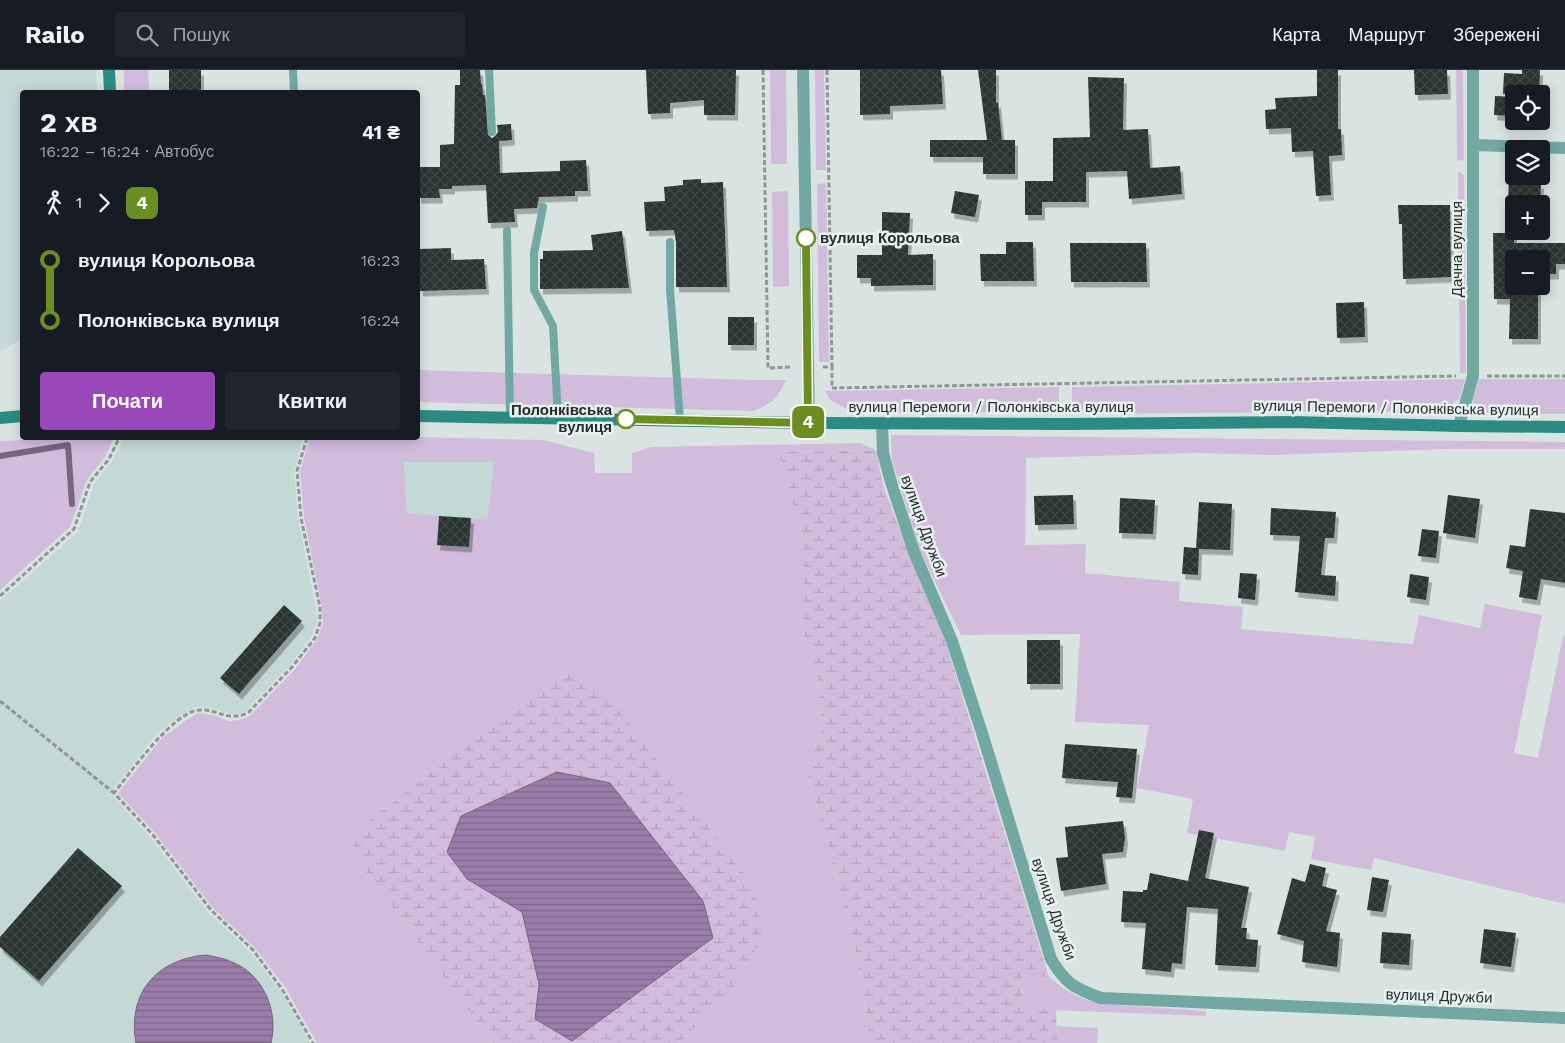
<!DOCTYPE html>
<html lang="uk">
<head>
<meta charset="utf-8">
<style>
	:root { --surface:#171b24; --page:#20242c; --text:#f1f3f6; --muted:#9ea1a6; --line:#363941; --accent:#9848b9 }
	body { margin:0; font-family:"Work Sans",sans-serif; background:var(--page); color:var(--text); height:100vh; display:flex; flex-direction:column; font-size:19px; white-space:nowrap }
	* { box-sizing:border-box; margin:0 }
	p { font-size:16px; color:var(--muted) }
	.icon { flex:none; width:28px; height:28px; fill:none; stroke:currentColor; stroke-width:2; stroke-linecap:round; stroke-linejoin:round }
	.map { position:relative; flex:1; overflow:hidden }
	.details { position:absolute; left:20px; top:20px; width:400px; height:350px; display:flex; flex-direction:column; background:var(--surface); border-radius:5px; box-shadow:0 2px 12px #0003 }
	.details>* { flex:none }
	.badge { padding:0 10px; border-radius:8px; font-size:18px; line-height:32px }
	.controls { position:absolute; left:1505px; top:15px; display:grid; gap:10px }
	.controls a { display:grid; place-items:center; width:45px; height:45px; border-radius:5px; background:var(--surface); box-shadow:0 2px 12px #0003; font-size:25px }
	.map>.badge { position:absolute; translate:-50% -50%; box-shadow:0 0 0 2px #fff }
	.legs { display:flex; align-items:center; gap:8px; height:55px; padding:0 20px; font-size:16px }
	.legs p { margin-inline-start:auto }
	.overview { display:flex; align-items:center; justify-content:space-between; height:85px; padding:0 20px }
	h1 { font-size:28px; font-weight:700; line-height:38px }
	.button { display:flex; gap:10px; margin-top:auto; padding:10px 20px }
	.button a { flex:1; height:58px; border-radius:5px; background:var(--accent); color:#fff; font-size:20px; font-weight:700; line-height:58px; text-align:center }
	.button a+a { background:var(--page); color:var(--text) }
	ul { padding:0 20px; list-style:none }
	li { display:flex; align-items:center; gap:18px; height:60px; font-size:19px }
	li i { display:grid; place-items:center; width:8px; height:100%; margin:0 6px; background:currentColor }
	li i::after { content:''; width:12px; height:12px; margin:-6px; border:4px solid; border-radius:50%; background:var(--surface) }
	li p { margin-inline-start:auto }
	li:first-child i { background:linear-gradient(#0000 50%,currentColor 0) }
	li:last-child i { background:linear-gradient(currentColor 50%,#0000 0) }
	header { display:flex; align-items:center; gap:30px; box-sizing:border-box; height:70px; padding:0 25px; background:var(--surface); border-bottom:1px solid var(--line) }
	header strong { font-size:24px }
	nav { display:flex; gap:28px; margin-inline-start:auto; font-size:18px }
	.search { width:350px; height:45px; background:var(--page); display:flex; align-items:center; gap:12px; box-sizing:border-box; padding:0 18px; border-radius:5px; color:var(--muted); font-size:19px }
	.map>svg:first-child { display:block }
</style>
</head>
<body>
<header>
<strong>Railo</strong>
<div class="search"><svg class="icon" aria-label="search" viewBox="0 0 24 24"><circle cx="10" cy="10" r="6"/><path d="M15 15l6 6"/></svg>Пошук</div>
<nav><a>Карта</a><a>Маршрут</a><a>Збережені</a></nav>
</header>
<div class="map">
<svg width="1565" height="973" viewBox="0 0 1565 973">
	<defs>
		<pattern id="wetland-marsh" width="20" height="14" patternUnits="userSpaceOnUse" patternTransform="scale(1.25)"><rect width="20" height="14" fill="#d2bcdc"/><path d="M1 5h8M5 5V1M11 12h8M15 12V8" fill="none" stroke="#b4a2bd"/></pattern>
		<pattern id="water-rules" width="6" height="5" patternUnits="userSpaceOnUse" patternTransform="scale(1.25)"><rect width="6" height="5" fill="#9a7da8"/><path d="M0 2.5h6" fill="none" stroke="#7e6789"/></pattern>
		<pattern id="building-cross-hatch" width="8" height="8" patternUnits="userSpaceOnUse" patternTransform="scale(1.25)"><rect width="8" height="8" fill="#2b3433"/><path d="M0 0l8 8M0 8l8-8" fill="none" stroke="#414948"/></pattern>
		<filter id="shadow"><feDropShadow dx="3" dy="5.5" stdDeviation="0" flood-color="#0004"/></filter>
	</defs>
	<rect width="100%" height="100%" fill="#d9e4e2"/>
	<path fill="#c4d9d6" d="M0 0H96L97 22H22V269L0 282Z
		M124 368H303L294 401 298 448 316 538 317 552 312 566 290 595 246 641 238 644H230L214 639 197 637 181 645 158 663 110 723 150 767 208 842 250 882 280 920 310 973H271L273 965 265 923 257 910 247 900 144 919 137 932 134 946V961L136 973H0V531L78 462 94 414 112 391Z
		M404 392H494L487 450 469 477 437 475 439 446 407 443Z"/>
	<path fill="#d2bcdc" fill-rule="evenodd" d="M124 0H148L149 22H124Z
		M770 0H786L787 94H771Z
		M815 0H824L826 100H816Z
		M1456 0H1463L1464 90 1457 91Z
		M1458 101 1464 105 1466 303H1460Z
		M826 113 829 292H819L817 114Z
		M788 121 789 216 773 217 772 122Z
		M418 300 757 310H786C777 330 773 333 753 341L418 332Z
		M1465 309 1459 329 1442 341 1088 344 1072 332V317Z
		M1479 309H1565V344H1473V330Z
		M1059 317V333L1045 342 854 343 830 330 825 321Z
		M891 365 1565 372V379H1446L1273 385 1197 383 1026 388 1025 475 1086 474 1085 503 1180 512 1179 531 1243 537 1241 559 1413 574 1419 545 1480 558 1485 534 1542 545 1514 683 1538 688 1563 566H1565V834L1374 788 1371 800 1311 789 1315 767 1289 762 1285 781 1187 763 1193 729 1137 718 1149 655 1075 652 1080 564 961 565 920 481 892 390Z
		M418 367 543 370 594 383 595 403H632V383L651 377 860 373 876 380 779 382 803 469V562L818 609 822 660 806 698 854 872 869 959V973H679L729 925 765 864 608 626 354 786 493 973H317L285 917 255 878 213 838 155 763 118 723 162 668 185 651 198 643 213 645 229 651 239 650 250 646 295 599 317 569 323 554 322 537 304 448 300 401 309 370 314 368ZM404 392H494L487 450 471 448 469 477 437 474 439 446 407 443Z
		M68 368H114L105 387 87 410 70 457 0 520V371Z
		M1022 907H1049C1068 923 1079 929 1104 934L1206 941V946L1023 939Z
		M1057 956 1098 958 1097 973H1057Z"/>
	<path fill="url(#wetland-marsh)" fill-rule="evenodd" d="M876 380 883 415 909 484 946 573 1049 907H1022L1023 938 1056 939 1057 973H869V959L854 872 806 698 822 660 818 609 803 562V469L779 382Z
		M565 603 608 626 752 814 765 864 729 925 679 973H493L354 786 356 761 521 633ZM522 841 572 971 535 949 539 914Z"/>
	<path fill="url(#water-rules)" stroke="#786582" d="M557 702 610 713 703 831 713 868 572 971 535 949 539 914 522 842 467 809 447 782 461 746Z
		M206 885C215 887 224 888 232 892 263 904 279 941 271 973H136C127 924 156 889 206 885Z"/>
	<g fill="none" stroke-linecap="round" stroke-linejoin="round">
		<path stroke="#786582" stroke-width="6" d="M0 386 68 375 72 434"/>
	</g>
	<path fill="url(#building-cross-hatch)" filter="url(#shadow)" d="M169 0H201V22H169Z
		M460 0H480L481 15 482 14 483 25H485L488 65 492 68 495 66 498 62 497 55 511 54 512 70 499 71 500 103 560 101V91L586 90 588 121H575V126L539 127 537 138 514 139 515 152 488 153 486 115 452 116V119H439L440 128H418V97H440V75L454 74 455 15H460Z
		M646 0H736L735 45H704V30L670 33V43L648 44Z
		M860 0H941L943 34 890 36V44L860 45Z
		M978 0H996V33L998 32 1002 70H1015V104H983V87H930V70H987Z
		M1317 0H1338V59H1341L1342 85 1329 86 1331 125 1316 126 1313 81 1292 82 1291 58 1266 59 1265 40 1276 39 1275 28 1317 26Z
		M1414 0H1447L1448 24 1415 25Z
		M1522 0H1540L1539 24H1503L1504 3 1522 4Z
		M1088 7 1124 8 1123 60 1148 59 1150 98 1180 96 1182 124 1129 129 1127 101 1086 102V132H1042V145H1025V111H1053V68L1090 67Z
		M1495 26 1514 27V46L1494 45Z
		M1509 106H1531V113H1541L1540 134H1508Z
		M701 109V113L723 112 727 217H676V172L674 160 646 161 644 132 665 131 664 117 683 115V110Z
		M955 121 979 125 975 147 951 143Z
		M1398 135H1450L1451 207 1403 209 1402 154H1399Z
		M882 142 910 143 908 185 933 184V215L871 216V208H857V185H882Z
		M622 161 629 218 540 219V189H543V181L593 180 591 165Z
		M1493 163H1514V173H1565V194H1556V204H1541V189H1514V216H1538V269H1509L1510 229H1494Z
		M1006 172H1033L1034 211H981L980 184H1006Z
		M1070 173H1146L1147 212H1071Z
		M451 178V190L484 189 486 219 420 221 419 179Z
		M1364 232 1365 267 1337 268 1336 233Z
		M728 247H754V275H728Z
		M1073 425 1074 454 1035 455 1034 426Z
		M1448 425 1480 429 1475 468 1443 463Z
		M1120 428 1155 430 1153 464 1119 463Z
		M1199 432 1232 434 1230 480 1199 479 1198 505 1182 504 1184 477 1196 478Z
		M1271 438 1336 442 1334 468H1325L1321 505 1336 506 1335 526 1295 522 1300 466 1270 465Z
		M1530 439 1565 443V513L1541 509 1537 530 1519 527 1523 501 1506 498 1510 475 1525 477Z
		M439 446 471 448 469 477 437 475Z
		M1422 459 1439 461 1436 488 1418 486Z
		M1240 503 1257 504 1255 530 1238 528Z
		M1410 504 1429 507 1426 530 1407 527Z
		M284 535 302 551 239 624 220 608Z
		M1027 570H1060V614H1027Z
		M1065 674 1137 679 1132 728 1116 727 1118 712 1062 708Z
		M1123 751 1125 768 1123 782 1102 784 1106 814 1061 821 1056 788 1068 787 1065 757Z
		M1199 760 1214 763 1205 808 1249 817 1241 858H1247L1246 869 1258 870 1256 897 1215 895 1218 839 1187 837 1182 894 1172 893 1171 902 1142 899 1146 853 1121 852 1123 821 1143 822V820H1147L1150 803 1188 811Z
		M78 778 122 816 39 911 0 877V867Z
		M1310 794 1326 798 1322 816 1337 820 1326 861 1340 863 1337 897 1302 892 1304 871 1277 864 1292 808 1305 812Z
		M1372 807 1389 810 1383 842 1367 840Z
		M1484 859 1516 863 1511 897 1480 893Z
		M1382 862 1411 864 1409 895 1380 893Z"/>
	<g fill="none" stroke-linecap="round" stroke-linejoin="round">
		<path stroke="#8f9795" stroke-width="3" stroke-dasharray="5 2.5" stroke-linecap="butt" d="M763 0 768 298 792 297
			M827 0 832 297
			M823 297H832V318L1456 306
			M1487 306H1565
			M307 368 297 401 301 448 320 537V553L315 568 292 597 248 643C225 652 220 639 199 640 173 642 130 703 114 723L153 765 211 840 253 880 282 919 313 973
			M0 526 74 459 90 412 109 389 119 368
			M0 631 114 723"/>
		<path stroke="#71a8a1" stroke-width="8" d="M293 0 294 22
			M489 0 492 62
			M543 137 534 183V220L553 256 558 348
			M507 161 510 347
			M670 172V219L680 350"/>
		<path stroke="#71a8a1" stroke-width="12" d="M803 0 809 353
			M1474 75 1565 78
			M882 354 883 383 891 412 914 482 952 571 982 663 1051 889C1066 914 1074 918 1101 928L1565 948
			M1459 356 1473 306V0"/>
		<path stroke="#2b8b82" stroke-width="12" d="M109 0 110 22
			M418 346 809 353 1065 354 1292 352 1459 356 1565 357
			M0 348 22 346"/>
	</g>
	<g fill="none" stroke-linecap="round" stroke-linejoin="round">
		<g stroke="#fff" stroke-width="11">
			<path id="line-1" d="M626 349 808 353 806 168"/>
		</g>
		<use href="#line-1" stroke="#6b8e23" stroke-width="8"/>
	</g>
	<g fill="#fff" stroke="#6b8e23" stroke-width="2.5">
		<circle cx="806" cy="168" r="9"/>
		<circle cx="626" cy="349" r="9"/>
	</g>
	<g text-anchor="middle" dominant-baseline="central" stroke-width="5" stroke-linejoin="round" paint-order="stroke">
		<g font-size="15" font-weight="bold" fill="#282c2b" stroke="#e6f1f0" text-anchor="start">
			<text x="820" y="168">вулиця Корольова</text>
			<text x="612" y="340" text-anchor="end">Полонківська<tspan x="612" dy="17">вулиця</tspan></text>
		</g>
		<g font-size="15" fill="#282c2b" stroke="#e6f1f0">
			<text transform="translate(1457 179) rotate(-90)">Дачна вулиця</text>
			<text x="991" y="337">вулиця Перемоги / Полонківська вулиця</text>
			<text transform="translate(1396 338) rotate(1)">вулиця Перемоги / Полонківська вулиця</text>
			<text transform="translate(924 456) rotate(70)">вулиця Дружби</text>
			<text transform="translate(1054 839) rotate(71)">вулиця Дружби</text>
			<text transform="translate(1439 926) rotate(2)">вулиця Дружби</text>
		</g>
	</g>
</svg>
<div class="controls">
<a><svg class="icon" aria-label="locate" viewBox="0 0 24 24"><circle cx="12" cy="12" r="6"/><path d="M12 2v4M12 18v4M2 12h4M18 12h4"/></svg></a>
<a><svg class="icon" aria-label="layers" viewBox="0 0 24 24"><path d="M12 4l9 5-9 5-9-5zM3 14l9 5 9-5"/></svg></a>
<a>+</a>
<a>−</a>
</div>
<b class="badge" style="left:808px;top:352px;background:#6b8e23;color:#fff">4</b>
<section class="details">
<div class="overview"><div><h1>2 хв</h1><p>16:22 – 16:24 · Автобус</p></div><b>41 ₴</b></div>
<div class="legs"><svg class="icon" aria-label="walk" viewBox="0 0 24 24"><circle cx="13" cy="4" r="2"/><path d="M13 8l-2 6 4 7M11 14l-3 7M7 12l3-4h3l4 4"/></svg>1<svg class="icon" aria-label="forward" viewBox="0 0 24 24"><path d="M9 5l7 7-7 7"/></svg><b class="badge" style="background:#6b8e23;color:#fff">4</b></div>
<ul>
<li><i style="color:#6b8e23"></i><b>вулиця Корольова</b><p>16:23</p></li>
<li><i style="color:#6b8e23"></i><b>Полонківська вулиця</b><p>16:24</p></li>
</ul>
<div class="button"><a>Почати</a><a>Квитки</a></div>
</section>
</div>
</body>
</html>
